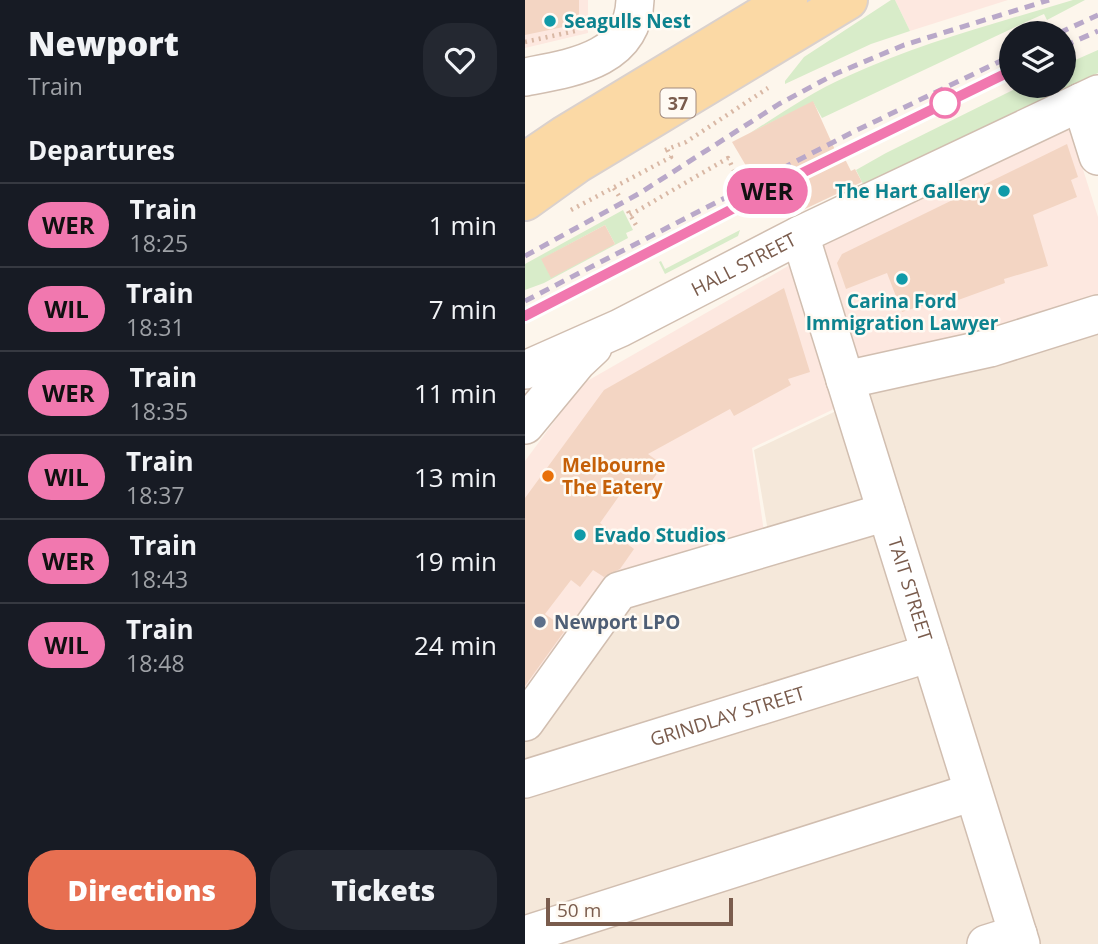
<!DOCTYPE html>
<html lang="en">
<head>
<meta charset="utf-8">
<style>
	:root { --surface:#171b24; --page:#242831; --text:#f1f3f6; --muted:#9ea1a6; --line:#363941; --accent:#e76f51 }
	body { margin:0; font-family:"Open Sans",sans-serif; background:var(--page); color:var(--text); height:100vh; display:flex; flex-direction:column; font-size:26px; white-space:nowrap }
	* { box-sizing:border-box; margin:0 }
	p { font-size:23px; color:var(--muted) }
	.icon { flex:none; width:38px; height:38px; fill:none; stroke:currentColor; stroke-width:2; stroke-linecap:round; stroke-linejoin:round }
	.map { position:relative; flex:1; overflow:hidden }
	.side { display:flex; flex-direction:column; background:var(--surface); width:525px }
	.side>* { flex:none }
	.badge { padding:0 14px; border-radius:23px; font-size:24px; line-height:46px }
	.buttons { position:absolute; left:474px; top:21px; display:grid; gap:14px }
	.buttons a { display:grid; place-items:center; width:77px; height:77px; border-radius:50%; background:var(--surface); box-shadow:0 4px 10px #0003; font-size:35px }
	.scale { position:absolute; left:21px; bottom:18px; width:187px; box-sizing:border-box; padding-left:7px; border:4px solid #7a5c4d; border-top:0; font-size:19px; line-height:24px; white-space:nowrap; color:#7a5c4d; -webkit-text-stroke:5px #fffaf3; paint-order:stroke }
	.map>.badge { position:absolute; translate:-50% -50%; box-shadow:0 0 0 4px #fff }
	h2 { padding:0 28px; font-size:26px; line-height:63px }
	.round { display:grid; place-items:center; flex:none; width:74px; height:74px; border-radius:28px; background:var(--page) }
	.head { display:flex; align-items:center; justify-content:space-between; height:119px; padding:0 28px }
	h1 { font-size:33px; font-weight:800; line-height:52px }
	.action { display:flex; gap:14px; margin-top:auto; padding:14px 28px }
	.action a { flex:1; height:80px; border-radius:28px; background:var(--accent); color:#fff; font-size:28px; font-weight:800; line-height:80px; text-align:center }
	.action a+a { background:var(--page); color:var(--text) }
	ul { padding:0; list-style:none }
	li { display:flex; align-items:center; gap:21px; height:84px; padding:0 28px; border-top:2px solid var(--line) }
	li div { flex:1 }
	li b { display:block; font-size:26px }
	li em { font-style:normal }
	li .badge { min-width:77px; font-weight:700; text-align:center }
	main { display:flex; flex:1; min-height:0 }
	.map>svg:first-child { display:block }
</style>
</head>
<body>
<main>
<section class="side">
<div class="head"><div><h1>Newport</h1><p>Train</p></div><a class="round"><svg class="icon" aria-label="heart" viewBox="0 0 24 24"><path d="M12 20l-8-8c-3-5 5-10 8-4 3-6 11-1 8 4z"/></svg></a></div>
<h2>Departures</h2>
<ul>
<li><span class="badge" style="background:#f178af;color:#111">WER</span><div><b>Train</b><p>18:25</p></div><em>1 min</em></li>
<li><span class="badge" style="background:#f178af;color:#111">WIL</span><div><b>Train</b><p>18:31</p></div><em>7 min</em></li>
<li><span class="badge" style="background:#f178af;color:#111">WER</span><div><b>Train</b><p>18:35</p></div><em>11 min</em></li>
<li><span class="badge" style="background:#f178af;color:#111">WIL</span><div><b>Train</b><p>18:37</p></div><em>13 min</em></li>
<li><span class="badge" style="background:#f178af;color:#111">WER</span><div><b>Train</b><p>18:43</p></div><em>19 min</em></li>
<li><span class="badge" style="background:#f178af;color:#111">WIL</span><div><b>Train</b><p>18:48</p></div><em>24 min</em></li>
</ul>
<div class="action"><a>Directions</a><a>Tickets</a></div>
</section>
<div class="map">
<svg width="573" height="944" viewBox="0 0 573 944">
	<rect width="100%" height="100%" fill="#fdf6ec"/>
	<path fill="#f5e8da" d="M573 315V944H0V725L95 594 246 549 229 450 309 412 338 376Z"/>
	<path fill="#fde8e0" d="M0 0H63V33L0 48Z
		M370 0H483L385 31Z
		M544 125 573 217V305L337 368 307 410 227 448 241 546 94 586 0 717V461L57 384 298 246Z"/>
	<path fill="#d8ecc9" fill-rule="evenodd" d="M366 0H370L385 31 346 44 260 84V81L279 57Z
		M548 0H560L522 20 519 14 503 21 297 118 288 102 225 133C257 113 288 91 323 76 395 43 472 23 548 0Z
		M573 50V73L340 188 331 170 361 153 496 86H539V65Z
		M98 210 108 230 101 233 103 238 19 283 0 290V264ZM80 225 90 244 17 259Z
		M215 230 213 236 140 274 134 262 136 261 140 269Z"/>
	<path fill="#f3d5c3" d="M0 0H54V16L48 25 0 35Z
		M288 101 315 161 320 159 326 171 330 169 337 182 263 217 258 206 260 205 241 169 227 176 207 142Z
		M542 144 553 177 546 180 552 197 508 215 523 266 479 279 480 283 425 303 423 297 377 312 362 273 321 289 312 263 317 254Z
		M80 225 90 244 26 278 16 259Z
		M259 288 285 372 263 379 266 385 209 416 205 409 123 454 138 465 119 492 104 482 75 523 109 549 95 569 79 577 68 570 55 587 46 580 20 614 41 629 0 686V498L79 390Z"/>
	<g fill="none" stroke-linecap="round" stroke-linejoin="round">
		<g stroke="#d1beb0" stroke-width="40">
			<g id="minor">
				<path d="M0 77C47 68 108 60 110 0"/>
				<path d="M556 102 573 156"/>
				<path id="s1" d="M275 235 496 944"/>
				<path id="s2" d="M0 370 95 328 275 235 573 94"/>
				<path d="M320 380 465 348 573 314"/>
				<path d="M0 425 52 362 68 347"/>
				<path d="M0 722 94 591 361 512"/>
				<path id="s3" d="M0 779 405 653"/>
				<path d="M0 935 448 792"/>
				<path d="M461 944 493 934"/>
			</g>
		</g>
		<g stroke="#dad1cd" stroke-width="42">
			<path id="major" d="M0 162 40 135 263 0
				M0 201 53 163 323 0"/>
		</g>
		<path stroke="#d9b8a5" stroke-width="4.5" stroke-dasharray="2 5" stroke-linecap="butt" d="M0 42 50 31
			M140 150 161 142 243 88
			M89 188 94 196
			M245 196 254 214
			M46 210 146 157 141 147
			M103 211 112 227
			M105 215 203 158 215 183"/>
		<use href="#minor" stroke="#fff" stroke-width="37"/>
		<use href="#major" stroke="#fbd9a5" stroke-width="38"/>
		<path stroke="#b9a8c9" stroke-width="5" stroke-dasharray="10 7" stroke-linecap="butt" d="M534 33 573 15
			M539 46 573 31
			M0 256 115 193 254 104 310 74 379 45 524 0
			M0 301 326 133 486 56
			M0 318 275 174 486 71"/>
	</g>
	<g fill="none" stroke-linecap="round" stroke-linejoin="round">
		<g stroke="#fff" stroke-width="16">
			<path id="line" d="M0 316 275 174 486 71"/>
		</g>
		<use href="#line" stroke="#f178af" stroke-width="10"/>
	</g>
	<g fill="#0f9aa8" stroke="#fffaf3" stroke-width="2.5">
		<circle cx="25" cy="21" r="7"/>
		<circle cx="479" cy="191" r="7"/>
		<circle cx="377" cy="279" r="7"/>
		<circle cx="55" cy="535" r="7"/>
	</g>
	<circle fill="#fff" stroke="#f178af" stroke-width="3.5" cx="420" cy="103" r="14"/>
	<circle fill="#e8710a" stroke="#fffaf3" stroke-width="2.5" cx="23" cy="476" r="7"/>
	<circle fill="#5c6f8a" stroke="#fffaf3" stroke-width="2.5" cx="15" cy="622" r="7"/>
	<g text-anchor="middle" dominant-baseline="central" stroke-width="5" stroke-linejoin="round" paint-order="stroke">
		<rect fill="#fffaf3" stroke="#a28b7f" stroke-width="2" x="135.5" y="88.5" width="35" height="29" rx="5"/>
		<g font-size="18" font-weight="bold" fill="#7a5c4d">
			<text x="153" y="103">37</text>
		</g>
		<g font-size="19" font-weight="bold" fill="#0d838f" stroke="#fffaf3" text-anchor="start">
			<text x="39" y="21">Seagulls Nest</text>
			<text x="465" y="191" text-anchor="end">The Hart Gallery</text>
			<text x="377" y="301" text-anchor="middle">Carina Ford<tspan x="377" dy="22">Immigration Lawyer</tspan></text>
			<text x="69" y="535">Evado Studios</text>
		</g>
		<g font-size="19" fill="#7a5c4d" stroke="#fffaf3">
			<text stroke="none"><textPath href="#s2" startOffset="243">HALL STREET</textPath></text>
			<text stroke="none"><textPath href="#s1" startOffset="371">TAIT STREET</textPath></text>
			<text stroke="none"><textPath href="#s3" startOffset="212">GRINDLAY STREET</textPath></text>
		</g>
		<g font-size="19" font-weight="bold" fill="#c56008" stroke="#fffaf3" text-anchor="start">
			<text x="37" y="465">Melbourne<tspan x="37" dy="22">The Eatery</tspan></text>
		</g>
		<g font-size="19" font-weight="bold" fill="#4e5e75" stroke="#fffaf3" text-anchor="start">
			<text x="29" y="622">Newport LPO</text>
		</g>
	</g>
</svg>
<div class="buttons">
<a><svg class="icon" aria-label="layers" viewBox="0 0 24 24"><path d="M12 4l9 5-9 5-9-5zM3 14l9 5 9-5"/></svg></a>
</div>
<div class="scale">50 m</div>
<b class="badge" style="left:242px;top:191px;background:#f178af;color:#111">WER</b>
</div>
</main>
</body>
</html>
